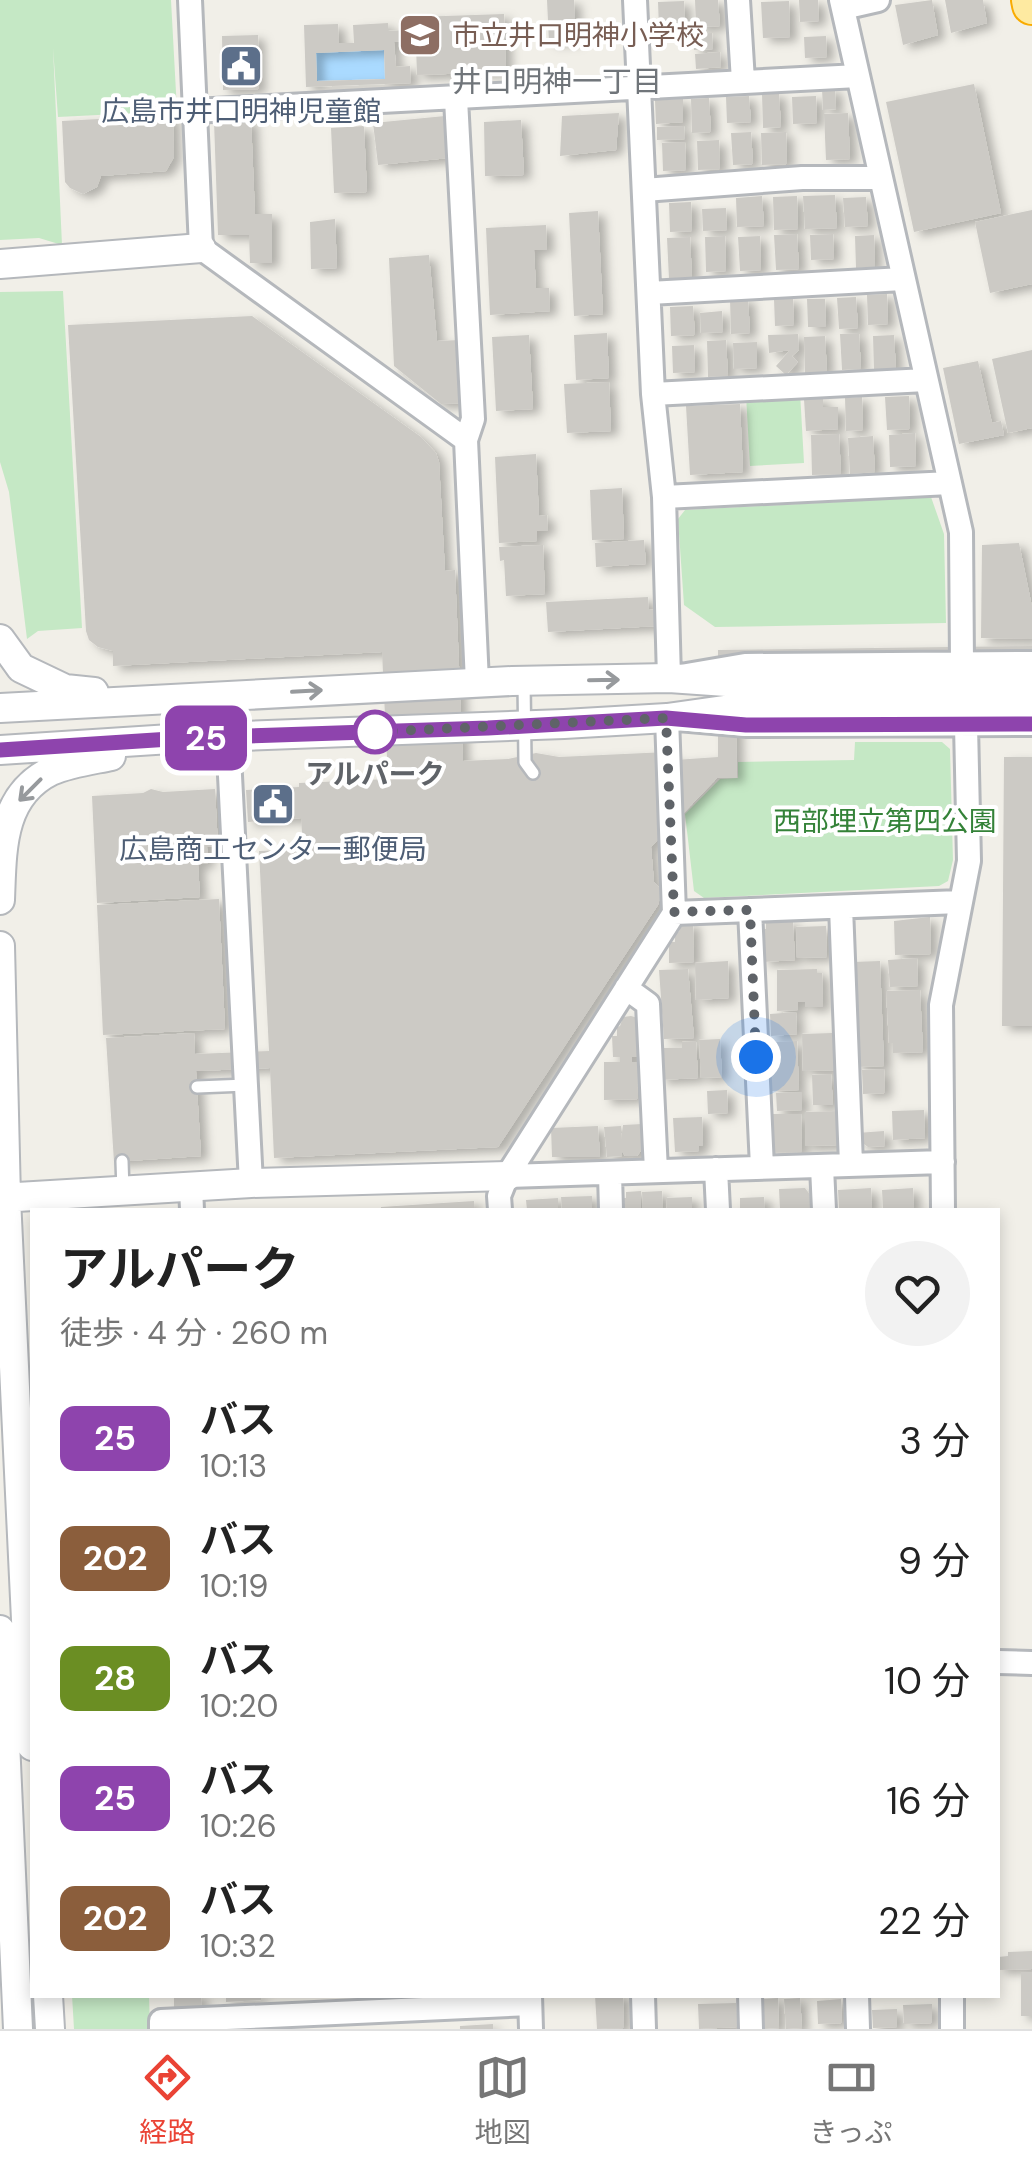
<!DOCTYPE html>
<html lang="ja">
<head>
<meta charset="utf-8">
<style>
	:root { --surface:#fff; --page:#f2f2f2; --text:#222; --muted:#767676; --line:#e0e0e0; --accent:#ea4335 }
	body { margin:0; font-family:"DM Sans","Noto Sans JP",sans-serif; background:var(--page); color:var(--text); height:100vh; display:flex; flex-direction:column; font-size:38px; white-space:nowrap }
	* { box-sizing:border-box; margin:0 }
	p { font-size:32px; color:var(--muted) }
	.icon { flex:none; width:55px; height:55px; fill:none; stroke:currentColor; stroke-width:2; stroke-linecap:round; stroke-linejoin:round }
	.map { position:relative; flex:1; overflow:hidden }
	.sheet { position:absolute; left:30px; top:1208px; width:970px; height:790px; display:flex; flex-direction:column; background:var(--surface); border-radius:0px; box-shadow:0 5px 15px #0003 }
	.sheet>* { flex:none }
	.badge { padding:0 20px; border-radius:15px; font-size:35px; line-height:65px }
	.you { position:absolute; width:50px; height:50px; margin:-25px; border:8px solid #fff; border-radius:50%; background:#1a73e8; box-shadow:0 0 0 15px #1a73e833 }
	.map>.badge { position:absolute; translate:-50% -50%; box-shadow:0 0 0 5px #fff }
	.round { display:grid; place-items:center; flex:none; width:105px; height:105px; border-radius:52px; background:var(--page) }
	.summary { display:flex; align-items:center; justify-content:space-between; height:170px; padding:0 30px }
	h1 { font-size:48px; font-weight:700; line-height:75px }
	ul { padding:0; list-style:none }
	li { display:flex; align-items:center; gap:30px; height:120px; padding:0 30px }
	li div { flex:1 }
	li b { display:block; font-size:38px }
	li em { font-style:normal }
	li .badge { min-width:110px; font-weight:700; text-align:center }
	.menu { display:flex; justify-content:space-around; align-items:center; height:140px; border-top:2px solid var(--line); background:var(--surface); font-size:28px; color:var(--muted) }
	.menu a { display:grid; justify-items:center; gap:5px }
	.menu .active { color:var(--accent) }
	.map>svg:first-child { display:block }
</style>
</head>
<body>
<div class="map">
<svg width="1032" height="2029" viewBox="0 0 1032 2029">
	<defs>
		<filter id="shadow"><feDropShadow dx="7" dy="4.5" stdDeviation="5" flood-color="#0004"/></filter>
	</defs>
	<rect width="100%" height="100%" fill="#f1efe8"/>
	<path fill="#c5e8c5" d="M0 0H171L177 111 58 117 53 48 62 245 39 238 0 240Z
		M63 291 82 628 38 631 27 639 9 492 0 462V292Z
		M800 392 804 463 750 466 746 395Z
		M931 497 944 534 946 623 715 627 684 605 678 519 685 510Z
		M855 742H942L950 749 953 860 948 881 939 886 704 898 694 891 685 814 720 779 738 778V762L854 760Z
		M72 1995H149L150 2029H74Z"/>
	<path fill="#aadaff" d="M384 50 385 79 317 81 316 53Z"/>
	<path fill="#cccac5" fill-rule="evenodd" filter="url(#shadow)" d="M547 0H574L576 40 549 42Z
		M695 0H718L720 26 696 27Z
		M799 0H818L819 21 800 22Z
		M932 0 938 35 903 45 895 5Z
		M945 0H983L987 23 951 33Z
		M684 1 685 26 659 28 658 2Z
		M789 1 790 37 763 38 761 2Z
		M504 14 506 72 417 75 415 17Z
		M388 23V31L408 30 409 41 394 42 396 67 410 66 411 83 306 87 304 25 338 24 339 43H354L353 25ZM384 50 385 79 317 81 316 53Z
		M712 33 713 49 694 50 693 34Z
		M258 35 259 89 223 90 222 36Z
		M826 36 827 57 805 58 804 37Z
		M720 52 721 67 696 69 695 54Z
		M974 84 1001 213 914 232 886 102Z
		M835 88 836 109 823 110 822 89Z
		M779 93 781 127 763 128 762 94Z
		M749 96 751 122 727 123 726 97Z
		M816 96 817 123 793 124 792 97Z
		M709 98 711 132 692 133 691 99Z
		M683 99V122L656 124 655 100Z
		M619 113 616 150 560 156 562 116Z
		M848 113 850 159 826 160 824 114Z
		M173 115 174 157 166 171 101 176 97 187 83 194 70 188 65 182 62 121Z
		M445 116 449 158 378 165 373 123Z
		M251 119 255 214H272V263H250L249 235H218L214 121Z
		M521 120 524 175 485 176 484 122Z
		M364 126 367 192 334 193 331 128Z
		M684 126 685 139 657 140V127Z
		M751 132 753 164 733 165 731 133Z
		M786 132 787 164 762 165 761 133Z
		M719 140 720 169 698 170 697 141Z
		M685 142 686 170 663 171 662 143Z
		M835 195 837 228 805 229 803 196Z
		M762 196 764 226 737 227 736 198Z
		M797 196 798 229 774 230 773 197Z
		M866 197 868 226 845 227 843 198Z
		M691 202 692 231 670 232 669 203Z
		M726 208 727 230 703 231 702 209Z
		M1032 210V284L990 293 975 222Z
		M598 211 603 314 574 316 569 213Z
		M335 219 337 268 311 269 310 222Z
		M546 225 547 250H534L536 288H549L550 311 490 315 486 228Z
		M797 234 799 269 776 270 774 235Z
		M833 234 834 259 811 260 810 235Z
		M874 235 875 267 856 268 855 236Z
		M725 236 726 271 706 272 705 237Z
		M760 236 761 270 740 271 738 237Z
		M690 237 692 278 669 279 667 238Z
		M429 255 437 341 460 340 463 403 441 404 394 366 389 258Z
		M887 294 888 324 868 325 867 295Z
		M856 297 858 328 839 329 837 298Z
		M748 298 750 333 731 334 730 299Z
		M793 298 794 325 775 326 774 299Z
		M807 299H825L826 327H808Z
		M693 306 695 335 671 336 670 307Z
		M722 311 723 332 701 333 700 313Z
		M252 316 421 437 436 453 439 462 445 571 455 570 463 761 508 759 536 753 559 757 667 752 675 760 718 757V650L1032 646V663L735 666 737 778H717L651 847 654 882 662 890 658 905 498 1147 274 1158 270 1068 196 1071 201 1156 114 1162 106 1038 194 1033 195 1054 269 1051 259 851 303 849 301 818 248 822 246 790 299 787V783L388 779 382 652 113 666V651L98 647 89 640 86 631 68 325Z
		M607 333 609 378 576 380 574 335Z
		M859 333 861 369 842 370 840 334Z
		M798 334 799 350 792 356 798 362 786 375 776 366 790 350 769 353 768 335Z
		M529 335 533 409 496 411 492 337Z
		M894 335 896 370 874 371 873 336Z
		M825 336 827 372 805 373 804 337Z
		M726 340 728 376 708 377 707 341Z
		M757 342V368L734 369 733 343Z
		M694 345 695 372 673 373 672 346Z
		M1032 350V428L1008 433 992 359Z
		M978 361 992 423 1001 421 1004 435 959 444 943 368Z
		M609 382 611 431 567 433 564 384Z
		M909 396 910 429 887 430 885 397Z
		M862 397 863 430 846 431 845 398Z
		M823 398V407H838V429L806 431 804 399Z
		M740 404 743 472 690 475 686 406Z
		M915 433 916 466 890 467 889 435Z
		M839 434 841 474 812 475 811 435Z
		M873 436 875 472 850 474 848 438Z
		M536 454 539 516 547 515 548 531H537V541L499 543 495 457Z
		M622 488 624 539 592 540 590 490Z
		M644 540 646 564 596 567 595 543Z
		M1019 543 1032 607V639L981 638 982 545Z
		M543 545 545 594 506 596 504 560 500 561 499 547Z
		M648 597 649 610 657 609 658 626 548 632 546 602Z
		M1004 757H1032V1026H1002Z
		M151 789 163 792 215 789 218 847H207L208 863 198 864 200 897 97 903 92 796 143 793Z
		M219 899 225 1029 103 1035 97 905Z
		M930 917 931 954 895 955 894 921Z
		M793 921 795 960 763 962 759 929H766V922Z
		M686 922 693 923 694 962 669 963V942H675V932H679L680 926Z
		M826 926 827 957 797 958 796 927Z
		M917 958 918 986 890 987 888 960Z
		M728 961 729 998 696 1000 695 963Z
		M880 961 884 1066 855 1067 852 962Z
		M688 969 694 1038 664 1039 659 970Z
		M817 969V973H822L823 1007H805V1002H798V1010L777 1011V970Z
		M920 990 923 1052 893 1053V1043H889L886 991Z
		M796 1012 797 1034 771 1036 770 1014Z
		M631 1016 638 1018V1057H632V1062H637L638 1099 604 1100V1062H620V1057H613L612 1036H617V1027L620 1026 623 1017Z
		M832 1033 836 1070 803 1071 802 1034Z
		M720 1039 722 1077 701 1078 699 1040Z
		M696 1041 698 1078 660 1080 659 1048H682V1042Z
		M797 1041 799 1090 772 1091 770 1042Z
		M884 1069 885 1093 863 1094 862 1070Z
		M831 1074 833 1105H813L812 1075Z
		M727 1090 728 1113 708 1114 707 1091Z
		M802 1092V1110L777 1111 776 1093Z
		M924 1110 925 1138 893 1140 892 1111Z
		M840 1111 841 1139 838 1145 805 1146V1112Z
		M771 1114H801L802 1152 772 1153Z
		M702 1117 703 1146H699V1151L675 1152 673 1118Z
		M642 1124 643 1148 637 1156H625L622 1151V1156L607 1157 604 1127 621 1126V1141L623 1125Z
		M598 1126 600 1157H552L551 1128Z
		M884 1131 885 1146 868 1147 857 1139V1133Z
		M805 1188 811 1196V1210H780L779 1189Z
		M871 1188 872 1210H839L838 1190Z
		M913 1188 914 1210H883L882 1190Z
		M641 1191V1210H622V1198H626V1192Z
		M662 1191 663 1210H643L642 1192Z
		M592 1196V1210H562L561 1197Z
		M692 1197V1210H667L666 1198Z
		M764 1197 765 1210H740V1198Z
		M558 1198V1210H527L526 1200Z
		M474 1201 475 1210H381V1207Z
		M1032 1951V1969L998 1970V1957L1008 1956V1952Z
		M1021 1972H1032V2016H1021Z
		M174 1995H201L202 2007 174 2008Z
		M226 1995H261V2000L226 2002Z
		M595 1995H623L624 2028 597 2029Z
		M778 1998 779 2028 764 2029 763 1999Z
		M800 1998 802 2028 786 2029 784 1999Z
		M841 1999 842 2023 818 2024 817 2001Z
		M736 2003 737 2027 699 2029 698 2004Z
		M932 2004V2023L904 2024 903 2005Z
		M897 2009V2027L873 2028 872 2010Z
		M493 2024V2029H460V2026Z"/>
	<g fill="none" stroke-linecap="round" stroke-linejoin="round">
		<g stroke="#b5b8bc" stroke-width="16">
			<path id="service" d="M524 681 525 762 533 773
				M197 1087 246 1085
				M122 1161 123 1191"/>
		</g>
		<g stroke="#b5b8bc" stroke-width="28">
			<path id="minor" d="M190 0 201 248 466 440 477 682
				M635 0 653 394 664 497 669 678 745 665 1032 663
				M738 0 743 81
				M841 0 961 532 962 664
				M843 8 878 0
				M456 99 473 419 466 440
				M194 111 858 76
				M644 190 802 178H881
				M649 293 903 279
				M653 394 926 380
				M664 497 950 483
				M228 737 251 1183
				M841 907 851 1164
				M750 910 762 1167
				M674 913 960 902
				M626 988 648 1004 656 1171
				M822 1167 824 1210
				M716 1169 718 1210
				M610 1174 611 1210
				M507 1176 943 1162
				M191 1187 192 1210
				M500 1210 499 1196 507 1176 674 913 667 718 747 725 1032 724
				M943 1210 941 1005 969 861 966 725
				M998 1662 1032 1663
				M530 1995 531 2029
				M643 1995 644 2029
				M750 1995 751 2029
				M857 1995 858 2029
				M952 1995V2029
				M161 2029V2021L530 2004"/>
		</g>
		<g stroke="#b5b8bc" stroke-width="32">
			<path id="tertiary" d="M0 264 201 248
				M0 639 21 668 65 689 94 692
				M0 708 512 681 669 678 741 683 1032 681
				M0 750 186 738 564 724 667 718 745 707 809 703 1032 702
				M0 900C2 851 0 796 51 771 69 763 92 760 111 756
				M0 946 6 1198 32 1746
				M0 1198 251 1183 507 1176
				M0 1630 18 2029
				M48 1995 50 2029"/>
		</g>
		<g stroke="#f9ab00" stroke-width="42">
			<path id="trunk" d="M1031 0 1032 5"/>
		</g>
		<use href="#service" stroke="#fff" stroke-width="11"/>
		<use href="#minor" stroke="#fff" stroke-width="22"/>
		<use href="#tertiary" stroke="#fff" stroke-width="28"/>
		<use href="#trunk" stroke="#feeaa1" stroke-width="38"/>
	</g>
	<defs><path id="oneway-shaft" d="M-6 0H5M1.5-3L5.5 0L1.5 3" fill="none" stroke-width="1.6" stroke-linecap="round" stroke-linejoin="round" transform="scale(2.5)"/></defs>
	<g stroke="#979a9d">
		<use href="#oneway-shaft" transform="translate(604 680) rotate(-1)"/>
		<use href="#oneway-shaft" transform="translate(307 691) rotate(-3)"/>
		<use href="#oneway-shaft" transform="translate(30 790) rotate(135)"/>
	</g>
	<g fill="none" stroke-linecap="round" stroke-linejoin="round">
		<g stroke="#fff" stroke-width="22">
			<path id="line" d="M0 750 186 738 488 728 666 718 746 725 1032 724"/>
		</g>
		<use href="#line" stroke="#8e44ad" stroke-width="15"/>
		<path stroke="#5f6368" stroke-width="10" stroke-dasharray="0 18" d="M375 732 666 718 674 912 750 910 756 1057"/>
	</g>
	<defs>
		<g id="school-square" transform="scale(2.25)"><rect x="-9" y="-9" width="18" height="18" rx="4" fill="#8d6e63" stroke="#fff"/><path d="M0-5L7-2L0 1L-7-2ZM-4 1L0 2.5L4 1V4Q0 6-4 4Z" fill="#fff"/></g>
		<g id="civic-square" transform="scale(2.25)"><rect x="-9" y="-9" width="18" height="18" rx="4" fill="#5c6f8a" stroke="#fff"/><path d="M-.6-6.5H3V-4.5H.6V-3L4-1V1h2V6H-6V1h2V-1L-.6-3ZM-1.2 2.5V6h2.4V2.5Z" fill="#fff"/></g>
	</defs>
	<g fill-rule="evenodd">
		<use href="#school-square" x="420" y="35"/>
		<use href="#civic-square" x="241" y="66"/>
		<use href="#civic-square" x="273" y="804"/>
	</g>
	<circle fill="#fff" stroke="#8e44ad" stroke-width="5" cx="375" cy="732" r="20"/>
	<g text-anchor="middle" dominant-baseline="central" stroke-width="8" stroke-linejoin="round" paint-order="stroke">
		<g font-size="28" fill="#785e54" stroke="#fff" text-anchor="start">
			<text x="452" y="35">市立井口明神小学校</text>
		</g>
		<g font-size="28" fill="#4e5e75" stroke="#fff">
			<text x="241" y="111">広島市井口明神児童館</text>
			<text x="273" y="849">広島商工センター郵便局</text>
		</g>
		<g font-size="28" font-weight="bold" fill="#5f6368" stroke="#fff">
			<text x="375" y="774">アルパーク</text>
		</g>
		<g font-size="28" fill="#348238" stroke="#fff">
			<text x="885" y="821">西部埋立第四公園</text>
		</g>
		<g font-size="30" fill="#70757a" stroke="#fff">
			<text x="557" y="81">井口明神一丁目</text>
		</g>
	</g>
</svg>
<div class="you" style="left:756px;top:1057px"></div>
<b class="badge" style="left:206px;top:738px;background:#8e44ad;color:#fff">25</b>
<section class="sheet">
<div class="summary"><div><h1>アルパーク</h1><p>徒歩 · 4 分 · 260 m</p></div><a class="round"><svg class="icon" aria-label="heart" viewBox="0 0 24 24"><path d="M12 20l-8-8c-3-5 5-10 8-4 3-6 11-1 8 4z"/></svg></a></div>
<ul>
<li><span class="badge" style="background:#8e44ad;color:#fff">25</span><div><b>バス</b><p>10:13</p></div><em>3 分</em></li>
<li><span class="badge" style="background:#8b5e3c;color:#fff">202</span><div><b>バス</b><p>10:19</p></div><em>9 分</em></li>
<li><span class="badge" style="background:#6b8e23;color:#fff">28</span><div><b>バス</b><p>10:20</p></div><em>10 分</em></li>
<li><span class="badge" style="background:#8e44ad;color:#fff">25</span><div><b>バス</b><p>10:26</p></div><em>16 分</em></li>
<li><span class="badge" style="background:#8b5e3c;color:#fff">202</span><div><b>バス</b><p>10:32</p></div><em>22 分</em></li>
</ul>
</section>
</div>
<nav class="menu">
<a class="active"><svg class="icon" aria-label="directions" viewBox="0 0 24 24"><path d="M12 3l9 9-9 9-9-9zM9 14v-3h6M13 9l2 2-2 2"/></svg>経路</a>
<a><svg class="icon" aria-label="map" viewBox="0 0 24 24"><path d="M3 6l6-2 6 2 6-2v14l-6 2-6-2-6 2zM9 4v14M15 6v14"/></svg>地図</a>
<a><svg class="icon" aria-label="tickets" viewBox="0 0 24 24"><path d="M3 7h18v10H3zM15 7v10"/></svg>きっぷ</a>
</nav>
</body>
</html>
